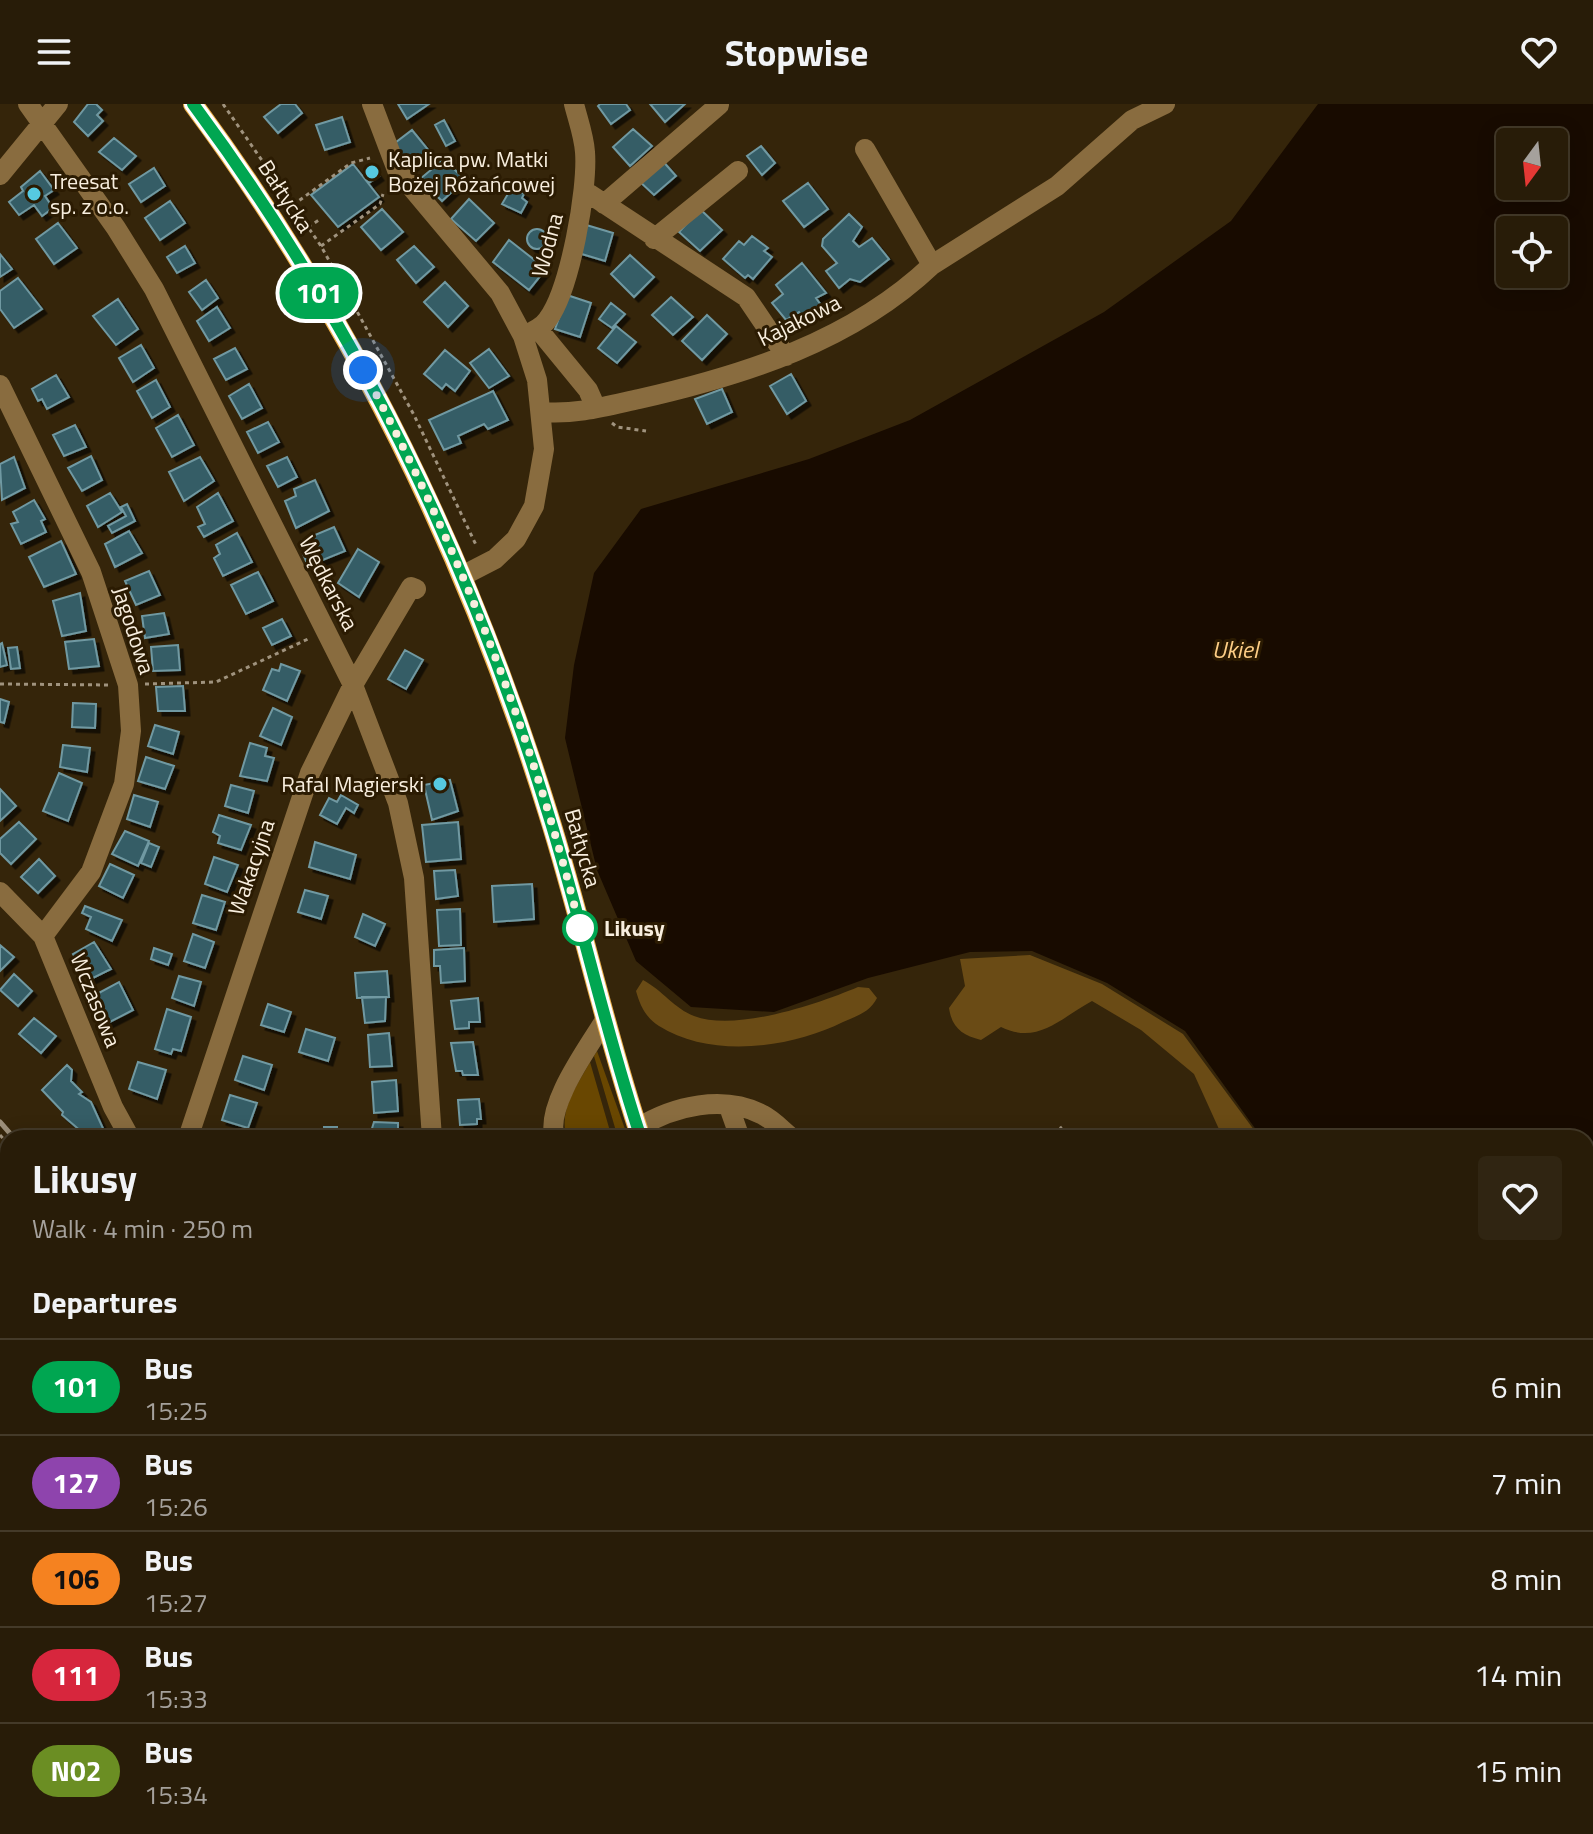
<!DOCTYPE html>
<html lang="en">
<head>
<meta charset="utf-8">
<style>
	:root { --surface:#281c08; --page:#302512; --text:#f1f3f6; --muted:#a5a19c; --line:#443a29 }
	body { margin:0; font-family:"Titillium Web",sans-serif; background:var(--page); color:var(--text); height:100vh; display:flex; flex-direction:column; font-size:30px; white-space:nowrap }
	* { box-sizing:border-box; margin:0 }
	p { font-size:26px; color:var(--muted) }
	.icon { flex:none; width:44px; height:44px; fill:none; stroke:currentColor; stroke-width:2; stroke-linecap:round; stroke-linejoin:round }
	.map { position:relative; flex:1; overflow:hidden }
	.panel { position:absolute; left:0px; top:1026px; width:1594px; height:704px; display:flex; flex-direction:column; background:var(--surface); border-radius:24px 24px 0 0; box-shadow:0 4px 20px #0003,0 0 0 2px var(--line) }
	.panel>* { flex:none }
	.badge { padding:0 16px; border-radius:26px; font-size:28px; line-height:52px }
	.needle { width:52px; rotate:195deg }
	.buttons { position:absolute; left:1496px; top:24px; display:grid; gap:16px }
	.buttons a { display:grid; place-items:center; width:72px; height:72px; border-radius:8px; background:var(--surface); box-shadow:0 4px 20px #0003,0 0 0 2px var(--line); font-size:40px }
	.you { position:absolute; width:40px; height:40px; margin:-20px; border:6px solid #fff; border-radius:50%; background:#1a73e8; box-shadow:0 0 0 12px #1a73e833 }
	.map>.badge { position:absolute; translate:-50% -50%; box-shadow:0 0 0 4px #fff }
	h2 { padding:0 32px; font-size:30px; line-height:72px }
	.round { display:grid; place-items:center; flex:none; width:84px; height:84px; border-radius:8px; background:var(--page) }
	.headline { display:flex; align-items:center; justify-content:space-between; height:136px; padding:0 32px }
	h1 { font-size:38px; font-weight:700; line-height:60px }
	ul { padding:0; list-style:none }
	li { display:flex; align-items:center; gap:24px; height:96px; padding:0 32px; border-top:2px solid var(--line) }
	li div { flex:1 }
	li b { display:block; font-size:30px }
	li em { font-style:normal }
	li .badge { min-width:88px; font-weight:700; text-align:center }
	header { display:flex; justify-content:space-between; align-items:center; height:104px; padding:0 32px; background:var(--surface); font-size:36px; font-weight:700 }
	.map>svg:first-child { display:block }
</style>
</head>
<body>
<header><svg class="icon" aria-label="menu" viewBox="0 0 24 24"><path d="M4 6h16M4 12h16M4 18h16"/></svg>Stopwise<svg class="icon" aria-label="heart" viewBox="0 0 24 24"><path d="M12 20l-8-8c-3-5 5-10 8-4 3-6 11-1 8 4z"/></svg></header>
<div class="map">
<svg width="1593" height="1730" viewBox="0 0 1593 1730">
	<defs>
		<filter id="shadow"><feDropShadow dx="4.5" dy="4.5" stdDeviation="0" flood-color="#0009"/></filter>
	</defs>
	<rect width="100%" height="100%" fill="#35250a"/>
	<path fill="#694701" d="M597 947 625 1025 624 1034H618L594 952Z
		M590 958 612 1034H567C558 1006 577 982 590 958Z"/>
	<path fill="#6a4b15" d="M1030 851 1102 880 1183 930 1260 1034H1223L1194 970 1141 926 1092 897C1059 915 1038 941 1001 923L981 936C962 931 952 924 949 904L965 882 960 855Z
		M643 876C662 886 675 905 694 912 736 928 818 900 858 883L869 884 877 894C870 908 857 912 843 918 791 944 711 955 659 922 645 913 640 901 636 887Z
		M170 1722H512L518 1730H162Z"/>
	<path fill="#180b00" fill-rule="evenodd" d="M1318 0H1593V1730H1410L1407 1722H1586V1034H1262L1185 927 1107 879 1032 847 970 848 868 874 774 908 691 903 636 857 597 766 565 634 574 561 594 469 641 405 809 355 910 316 1104 208 1231 117ZM1510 38H1554V82H1510ZM1510 126H1554V170H1510Z"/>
	<path fill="#365d66" stroke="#7099a2" stroke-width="2" filter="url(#shadow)" d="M88 0H96L102 6 97 11 103 17 88 32 74 18Z
		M281 0H295L302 9 278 29 264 13Z
		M398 0H429L407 15Z
		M600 0H626L630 6 611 20 598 2Z
		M650 0H685L665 18Z
		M342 13 350 38 325 46 316 21Z
		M444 16 455 37 446 42 435 21Z
		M633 25 652 42 630 62 613 43Z
		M412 26 430 48 410 64 391 42Z
		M114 34 136 52 122 66 99 48Z
		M761 42 775 59 762 71 747 52Z
		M660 54 676 72 654 91 638 76Z
		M444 55 465 76 442 97 420 75Z
		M353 60 379 93 338 123 311 91Z
		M154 64 165 82 141 98 129 80Z
		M374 65 379 72 369 79 363 72Z
		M40 67 54 86 45 92 53 104 42 112 34 101 19 111 9 98 23 87 21 83Z
		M808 79 828 105 804 123 783 97Z
		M512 83 524 90 522 94 527 98 521 109 502 100Z
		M469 95 494 119 476 137 451 115Z
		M170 97 185 119 160 136 145 114Z
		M382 105 403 128 381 146 361 123Z
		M700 105 722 126 700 147 679 128Z
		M849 110 862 123 853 137 859 143 872 134 889 155 860 178 850 175 839 184 826 167 837 159 822 142 823 135Z
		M58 119 77 144 54 160 36 135Z
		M583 120 613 129 605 157 575 148Z
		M527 135a10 10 0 1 1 20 0a10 10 0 1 1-20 0Z
		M752 132 768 144 764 147 772 153 753 175 748 171 745 174 723 155 739 137 744 141Z
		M509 136 546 165 529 186 493 158Z
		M185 142 195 159 177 169 167 153Z
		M414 142 434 163 416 179 397 156Z
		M0 150 12 165 0 173Z
		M630 151 654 173 634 193 611 170Z
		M802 159 826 189 816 194 821 201 803 213 799 208 786 216 772 199 783 190 776 181Z
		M18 174 42 205 14 224 0 205V187Z
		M206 176 218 194 202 206 189 188Z
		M445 178 468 202 448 223 424 198Z
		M567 191 591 199 580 233 555 225Z
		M671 193 693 213 673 231 652 211Z
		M118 195 138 225 116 241 93 212Z
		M611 199 625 210 612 224 599 215Z
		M217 203 230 224 209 237 197 217Z
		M707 211 727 230 702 256 682 237Z
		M616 222 636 238 617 259 598 244Z
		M141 241 154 264 133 278 119 254Z
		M235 244 247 265 226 276 214 255Z
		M489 245 509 272 489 284 470 259Z
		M445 246 470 267 455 287 446 280 442 285 424 270Z
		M791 270 806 297 787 310 770 282Z
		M56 271 69 293 47 305 42 295 38 297 32 285Z
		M156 276 170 303 152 314 137 287Z
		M249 280 262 304 242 315 229 292Z
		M722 285 732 308 707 320 695 295Z
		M493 287 508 316 488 325 484 320 458 332 461 339 444 346 429 316Z
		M178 311 194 341 172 353 156 324Z
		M268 318 279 338 258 349 247 328Z
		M75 321 86 343 64 352 53 331Z
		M91 352 102 376 82 387 68 364Z
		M14 353 25 384 2 396 0 360Z
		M200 353 214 377 184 397 169 368Z
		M287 353 297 373 278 383 267 362Z
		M315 376 329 407 296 424 285 397 296 392 294 385Z
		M110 389 122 408 98 423 87 402Z
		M218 389 233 417 204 433 198 423 205 420 197 403Z
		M34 396 45 415 41 417 46 428 21 440 11 420 18 418 13 408Z
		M127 400 135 417 112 429 108 422 126 412 121 403Z
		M334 423 345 447 308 462 303 450 308 447 303 436Z
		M129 427 142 449 115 463 105 440Z
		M237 429 252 458 223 472 214 454 220 450 216 441Z
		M61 437 76 470 44 483 29 453Z
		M358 445 379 458 359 493 338 479Z
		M149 467 160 491 136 501 125 477Z
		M258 468 273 497 246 510 231 481Z
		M80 489 86 527 62 532 53 497Z
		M164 509 169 530 145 534 142 512Z
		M282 515 291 532 272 541 263 524Z
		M94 535 99 562 69 565 65 538Z
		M2 539 7 561 0 563V540Z
		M178 541 180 566 153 567 151 543Z
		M17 543 20 564 11 565 8 544Z
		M405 546 423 556 406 585 388 575Z
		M281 560 300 567 287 597 263 586 272 565 279 567Z
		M183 582 185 607H158L156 583Z
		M0 595 9 598 4 619 0 618Z
		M73 599 96 600 95 624 72 623Z
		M273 604 292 613 281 641 260 632Z
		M155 621 179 628 173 650 148 642Z
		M250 639 267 644 265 652 274 654 267 677 240 672Z
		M63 641 90 644 87 668 60 663Z
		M146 653 174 662 165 685 138 677Z
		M59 669 82 679 68 717 43 707Z
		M450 676 458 707 432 716 424 681Z
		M231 681 254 687 248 709 225 702Z
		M0 685 16 702 0 717Z
		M134 691 158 698 150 723 127 715Z
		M341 691 358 701 354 709 346 704 337 720 320 711 329 694 337 698Z
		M219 711 251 721 241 746 218 739 220 732 213 728Z
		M19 718 36 735 11 760 0 749V735Z
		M458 718 461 755 426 758 422 721Z
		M125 727 149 737 138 762 112 750Z
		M315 738 356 751 350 775 309 763Z
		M149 739 159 743 151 763 141 759Z
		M214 753 238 761 227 788 205 780Z
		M39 755 55 772 38 789 21 773Z
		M110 760 134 771 123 794 99 782Z
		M455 766 458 792 436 795 434 767Z
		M532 780 534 815 494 818 492 782Z
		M305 786 328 792 321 815 298 808Z
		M202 791 225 798 216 826 193 819Z
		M85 802 122 816 112 837 86 825 91 813 82 809Z
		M460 805 461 841 439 842 437 806Z
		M363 810 385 820 375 842 355 833Z
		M193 830 214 838 205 864 184 857Z
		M94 838 111 865 89 876 73 850Z
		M0 841 14 853 0 867Z
		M154 844 172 850 168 861 151 855Z
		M464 844 465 877 441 879 440 862H434V846Z
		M387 867 389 893 357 894 355 869Z
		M14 870 32 887 18 902 0 886Z
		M179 872 201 878 194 902 172 894Z
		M119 878 133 906 108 919 95 891Z
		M362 893H386L385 917 365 919Z
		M478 894 480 918H469V924L455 925 451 897Z
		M268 900 291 908 284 928 261 921Z
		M167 905 191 913 181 947 173 945 171 950 155 945Z
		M34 914 56 932 41 949 19 930Z
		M306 925 335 934 328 957 299 948Z
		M389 929 392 962 370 963 368 931Z
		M473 938 478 971H463L462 967H456L451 939Z
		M243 952 272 961 264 986 235 976Z
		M138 958 166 966 157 995 129 985Z
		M67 961 72 966 71 977 82 988 79 990 91 998 106 1031 102 1034H89L62 1011 63 1008 42 986Z
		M396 976 398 1007 374 1009 372 978Z
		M230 991 257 999 248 1024 222 1016Z
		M479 995 481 1015H477V1020L460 1021 458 996Z
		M374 1018 398 1019V1034H369Z
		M324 1023H337V1034H324Z
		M7 1399 8 1400V1481L0 1474V1406Z
		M748 1722H774L780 1730H743Z
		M997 1722H1052L1043 1730H1004Z
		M1272 1722H1326L1332 1730H1311L1305 1723 1296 1730H1273Z"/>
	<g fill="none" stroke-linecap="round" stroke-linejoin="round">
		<path stroke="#a0937e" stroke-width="3" stroke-dasharray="4 4" stroke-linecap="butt" d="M223 0 321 142 414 311 477 443
			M293 101 351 59 370 54
			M308 123 319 116
			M321 142 380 100 383 90
			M612 319 617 323 646 327
			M0 580 110 581
			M145 580 216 578 308 535
			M0 1031 8 1040
			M1047 1034 1062 1023
			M0 1099 8 1109
			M0 1215 8 1207
			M0 1230 8 1222"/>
		<path stroke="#896c3f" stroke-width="20" d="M28 0 116 124 154 185 353 581 398 699 414 774 432 1034
			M372 0 397 66 500 189 523 232 537 276 544 345 534 402 516 435 495 455 462 472
			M0 71 58 0
			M585 87 746 193 786 252
			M604 100 719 1
			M654 135 738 67
			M932 161 1057 82 1132 16 1165 0
			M538 225 588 286 596 304
			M523 232C532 228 542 224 548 215 570 185 588 85 585 48 584 32 578 16 574 0
			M0 281 91 468 128 581 131 627 124 680 91 768 43 832
			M542 308C575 311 607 302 639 295 745 271 852 237 932 161L865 45
			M0 788 43 832 113 1003 130 1034
			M729 1003 740 1034
			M638 1024C673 1002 724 990 763 1011 773 1016 783 1027 792 1034
			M188 1034 310 669 353 581 411 483 416 485
			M555 1034C544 1003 588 944 605 916
			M0 1190 8 1182
			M0 1351 8 1359
			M0 1394 8 1386
			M0 1684 8 1692
			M39 1722 47 1730
			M820 1722 827 1730
			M1256 1722 1258 1730
			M1074 1730 1083 1722
			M1223 1730 1225 1722"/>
		<path stroke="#ebaf49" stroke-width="20" d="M193 0C352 214 469 455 548 709 582 817 605 927 641 1034
			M1146 1722 1154 1730"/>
		<path stroke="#9c8f7a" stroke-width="5" d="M0 1018 14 1034
			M624 1722 631 1730"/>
	</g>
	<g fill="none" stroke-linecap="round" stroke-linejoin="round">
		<g stroke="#fff" stroke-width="18">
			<path id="line" d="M193 0C352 214 470 455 548 709 582 817 605 927 641 1034"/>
		</g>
		<use href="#line" stroke="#00a651" stroke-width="12"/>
		<path stroke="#f8eede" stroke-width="8" stroke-dasharray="0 14.4" d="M363 266C458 441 533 631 580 824"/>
	</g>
	<g fill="#56c9e0" stroke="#2b1b02" stroke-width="3">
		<circle cx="372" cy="68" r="8"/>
		<circle cx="34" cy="90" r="8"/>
		<circle cx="440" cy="680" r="8"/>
	</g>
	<circle fill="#fff" stroke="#00a651" stroke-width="4" cx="580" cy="824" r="16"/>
	<g text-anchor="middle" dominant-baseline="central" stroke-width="6" stroke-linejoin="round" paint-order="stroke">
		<g font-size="22" fill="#f8eede" stroke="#2b1b02" text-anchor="start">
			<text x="388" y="55">Kaplica pw. Matki<tspan x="388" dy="25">Bożej Różańcowej</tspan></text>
			<text x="50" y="77">Treesat<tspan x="50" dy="25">sp. z o.o.</tspan></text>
			<text x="424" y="680" text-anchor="end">Rafal Magierski</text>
		</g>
		<g font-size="22" fill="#f8eede" stroke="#2b1b02">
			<text transform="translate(286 92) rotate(57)">Bałtycka</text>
			<text transform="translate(547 141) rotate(-75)">Wodna</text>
			<text transform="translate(799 216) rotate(-26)">Kajakowa</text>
			<text transform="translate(329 479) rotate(63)">Wędkarska</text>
			<text transform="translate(134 526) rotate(72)">Jagodowa</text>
			<text transform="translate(583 744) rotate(74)">Bałtycka</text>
			<text transform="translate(251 763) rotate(-71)">Wakacyjna</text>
			<text transform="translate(96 896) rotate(68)">Wczasowa</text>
		</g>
		<g font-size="22" font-weight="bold" fill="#f8eede" stroke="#2b1b02" text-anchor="start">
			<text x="604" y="824">Likusy</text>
		</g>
		<g font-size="24" font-style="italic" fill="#fdce86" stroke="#2b1b02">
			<text x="1235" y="545">Ukiel</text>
		</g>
	</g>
</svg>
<div class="buttons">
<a><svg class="needle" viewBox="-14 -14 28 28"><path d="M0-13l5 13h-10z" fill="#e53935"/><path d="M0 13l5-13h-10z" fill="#a5a19c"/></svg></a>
<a><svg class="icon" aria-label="locate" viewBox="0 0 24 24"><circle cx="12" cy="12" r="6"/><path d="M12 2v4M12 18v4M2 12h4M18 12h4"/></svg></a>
</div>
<div class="you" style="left:363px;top:266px"></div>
<b class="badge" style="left:319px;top:189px;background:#00a651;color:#fff">101</b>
<section class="panel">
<div class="headline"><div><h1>Likusy</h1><p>Walk · 4 min · 250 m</p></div><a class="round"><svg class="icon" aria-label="heart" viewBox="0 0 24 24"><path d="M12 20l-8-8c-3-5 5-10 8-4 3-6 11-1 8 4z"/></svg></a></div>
<h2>Departures</h2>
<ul>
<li><span class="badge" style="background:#00a651;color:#fff">101</span><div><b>Bus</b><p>15:25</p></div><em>6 min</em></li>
<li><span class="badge" style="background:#8e44ad;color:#fff">127</span><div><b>Bus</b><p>15:26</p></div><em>7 min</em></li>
<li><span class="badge" style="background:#f58220;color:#111">106</span><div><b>Bus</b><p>15:27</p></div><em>8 min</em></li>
<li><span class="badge" style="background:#d7263d;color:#fff">111</span><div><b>Bus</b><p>15:33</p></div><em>14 min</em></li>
<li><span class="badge" style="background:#6b8e23;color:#fff">N02</span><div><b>Bus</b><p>15:34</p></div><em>15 min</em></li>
</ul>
</section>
</div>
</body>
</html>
